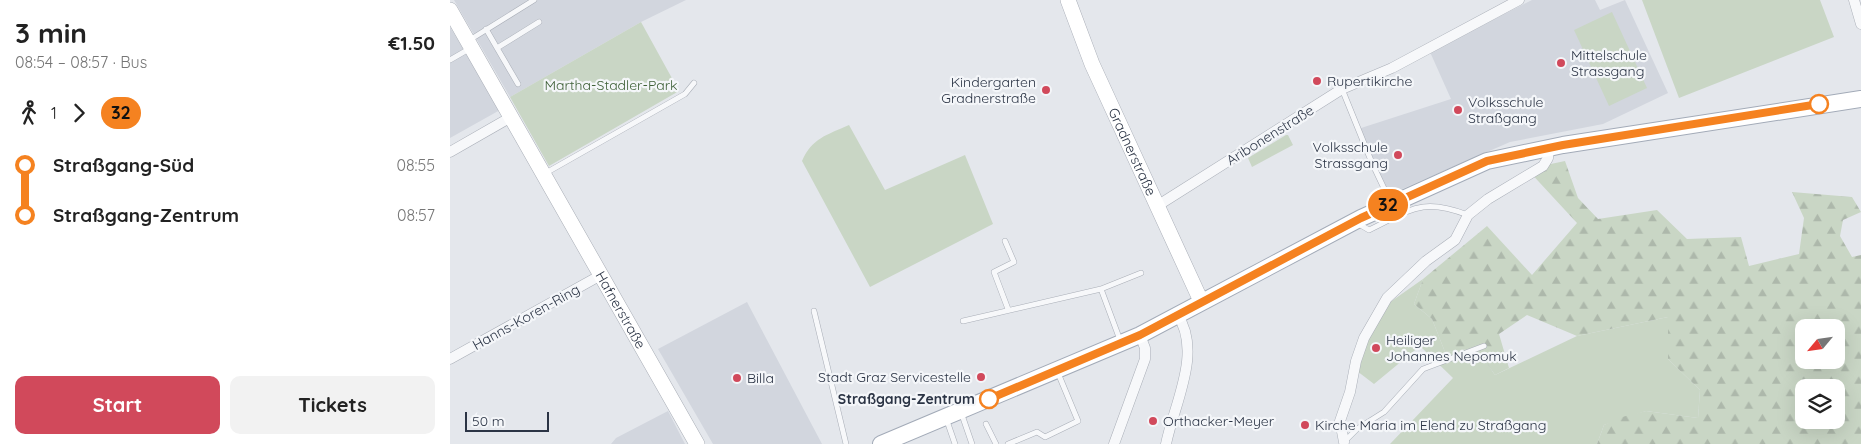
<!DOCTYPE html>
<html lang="en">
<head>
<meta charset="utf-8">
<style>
	:root { --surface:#fff; --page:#f2f2f2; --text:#222; --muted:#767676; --accent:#d1495b }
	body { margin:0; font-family:Quicksand,sans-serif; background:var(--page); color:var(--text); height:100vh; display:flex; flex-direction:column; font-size:19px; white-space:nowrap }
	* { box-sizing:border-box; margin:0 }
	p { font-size:16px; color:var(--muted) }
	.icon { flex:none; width:28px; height:28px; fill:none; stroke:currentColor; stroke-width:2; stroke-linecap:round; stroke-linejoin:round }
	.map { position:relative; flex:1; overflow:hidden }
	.details { display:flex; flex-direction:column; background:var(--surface); width:450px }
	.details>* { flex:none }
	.badge { padding:0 10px; border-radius:16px; font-size:18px; line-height:32px }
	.needle { width:32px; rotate:241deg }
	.controls { position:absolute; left:1345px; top:319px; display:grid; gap:10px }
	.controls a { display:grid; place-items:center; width:50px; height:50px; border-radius:10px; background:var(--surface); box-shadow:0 5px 20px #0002; font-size:25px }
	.scale { position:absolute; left:15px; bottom:12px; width:84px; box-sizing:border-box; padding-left:5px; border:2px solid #2b3445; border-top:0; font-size:14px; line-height:18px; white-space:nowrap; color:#2b3445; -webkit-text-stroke:4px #f4f6f9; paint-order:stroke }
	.map>.badge { position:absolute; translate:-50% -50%; box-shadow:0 0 0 2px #fff }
	.legs { display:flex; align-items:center; gap:8px; height:55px; padding:0 15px; font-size:16px }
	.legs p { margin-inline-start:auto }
	.overview { display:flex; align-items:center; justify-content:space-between; height:85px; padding:0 15px }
	h1 { font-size:28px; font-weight:800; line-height:38px }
	.button { display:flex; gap:10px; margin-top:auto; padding:10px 15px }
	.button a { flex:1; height:58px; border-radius:10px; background:var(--accent); color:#fff; font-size:20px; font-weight:800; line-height:58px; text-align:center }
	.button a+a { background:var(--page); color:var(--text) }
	ul { padding:0 15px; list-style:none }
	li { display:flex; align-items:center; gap:18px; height:50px; font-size:19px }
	li i { display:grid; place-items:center; width:8px; height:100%; margin:0 6px; background:currentColor }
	li i::after { content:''; width:12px; height:12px; margin:-6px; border:4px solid; border-radius:50%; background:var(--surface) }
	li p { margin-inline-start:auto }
	li:first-child i { background:linear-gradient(#0000 50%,currentColor 0) }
	li:last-child i { background:linear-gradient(currentColor 50%,#0000 0) }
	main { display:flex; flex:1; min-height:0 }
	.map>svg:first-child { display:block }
</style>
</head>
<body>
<main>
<section class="details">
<div class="overview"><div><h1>3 min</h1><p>08:54 – 08:57 · Bus</p></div><b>€1.50</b></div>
<div class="legs"><svg class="icon" aria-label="walk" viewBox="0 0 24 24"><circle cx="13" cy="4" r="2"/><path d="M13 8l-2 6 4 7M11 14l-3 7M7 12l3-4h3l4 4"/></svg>1<svg class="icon" aria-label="forward" viewBox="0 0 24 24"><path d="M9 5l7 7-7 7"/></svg><b class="badge" style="background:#f58220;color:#111">32</b></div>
<ul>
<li><i style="color:#f58220"></i><b>Straßgang-Süd</b><p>08:55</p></li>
<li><i style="color:#f58220"></i><b>Straßgang-Zentrum</b><p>08:57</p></li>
</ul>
<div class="button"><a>Start</a><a>Tickets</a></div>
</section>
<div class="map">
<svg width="1411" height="444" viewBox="0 0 1411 444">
	<defs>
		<pattern id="forest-firs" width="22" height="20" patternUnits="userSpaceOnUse" patternTransform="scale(1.25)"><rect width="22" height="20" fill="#c9d6c5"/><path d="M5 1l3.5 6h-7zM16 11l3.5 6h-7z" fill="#adb8ab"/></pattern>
	</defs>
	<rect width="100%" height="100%" fill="#e4e7ec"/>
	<path fill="#d2d6de" d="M4 0H236L191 22 60 97Z
		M1082 0H1145L1150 10 1175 0 1218 93 1153 124 1060 142 943 193 932 186 908 129 1001 99 980 52Z
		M0 27 50 110 0 138Z
		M297 302 372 444H263L208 349Z
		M218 411 235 444H161L166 438Z"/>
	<path fill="#c9d6c5" d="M1192 0H1370L1384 37 1229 98Z
		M1162 12 1197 88 1159 106 1124 30Z
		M191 22 229 91 99 166 60 97Z
		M399 125 435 190 515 155 543 224 420 287 352 161C362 138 377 135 399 125Z
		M836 135H838L843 145 802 167 798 158Z
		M973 279 964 304 982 319 995 352 1026 348 1045 375 1127 336 1218 317V359L1250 390 1248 418 1196 411 1154 425 1147 444H940L1003 378 970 346 924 384 907 371 915 343 936 305Z"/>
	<path fill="url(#forest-firs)" fill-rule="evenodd" d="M1115 161 1128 198 1148 219 1207 210 1237 239 1291 237 1299 266 1349 254 1354 218 1342 192 1402 197 1411 212 1393 220 1390 236 1402 257 1411 255V444H1147L1154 425 1172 417 1196 411 1248 418 1250 390 1218 359V317L1127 336 1077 315 1049 334 1059 368 1045 375 1026 348 995 352 982 319 964 304 973 279 1037 226 1082 275 1127 223 1077 169ZM1354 328H1386V360H1354ZM1354 388H1386V420H1354Z"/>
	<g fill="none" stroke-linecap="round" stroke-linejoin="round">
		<g stroke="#a9aeb7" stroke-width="6">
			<path id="lane" d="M36 29 47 48 89 22
				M18 41 84 0
				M47 48 68 84
				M0 60 19 49
				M892 89 922 163 940 201
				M94 174 235 94 244 83
				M907 223 919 230C961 210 971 197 1018 215
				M555 241 564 262 544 272 558 309
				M651 289 691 273
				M364 311 396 444
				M513 321 651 289 670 340
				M511 412 522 444
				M496 418 505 444
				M536 424 546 444
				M895 441 907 429 934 412 973 369 1034 346
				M558 444 587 432 595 437 628 421 608 373"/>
		</g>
		<g stroke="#a9aeb7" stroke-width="11">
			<path id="street" d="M1404 0 1411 24
				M0 152 61 117
				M707 206 892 89 942 68 1069 0
				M0 359 151 275
				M894 442 890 421 900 392 906 361 914 338 937 298 976 261 1005 240 1018 215 1038 199 1093 166 1098 158 1099 148
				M664 444 695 359V348L690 335
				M716 444C724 404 753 352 727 314"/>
		</g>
		<g stroke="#a9aeb7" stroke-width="16">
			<g id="secondary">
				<path id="s1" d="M618 0 642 64 751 301"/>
				<path id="s2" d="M0 10 247 444"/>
			</g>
		</g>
		<g stroke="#a3abb8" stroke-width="18">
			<path id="primary" d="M431 444 690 335 911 218 1037 161 1113 145 1411 99"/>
		</g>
		<use href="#lane" stroke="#f7f8fa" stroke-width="5"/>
		<use href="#street" stroke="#f7f8fa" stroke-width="10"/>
		<use href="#secondary" stroke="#fff" stroke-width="15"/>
		<use href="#primary" stroke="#fff" stroke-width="16"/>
	</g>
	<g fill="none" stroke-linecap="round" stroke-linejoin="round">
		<g stroke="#fff" stroke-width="11">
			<path id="line-1" d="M539 399 690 335 911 218 1037 161 1113 145 1369 104"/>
		</g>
		<use href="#line-1" stroke="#f58220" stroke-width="8"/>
	</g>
	<g fill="#d1495b" stroke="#f4f6f9" stroke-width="2">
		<circle cx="1111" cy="63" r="5"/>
		<circle cx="867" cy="81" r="5"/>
		<circle cx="596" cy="90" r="5"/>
		<circle cx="1008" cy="110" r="5"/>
		<circle cx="948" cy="155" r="5"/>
		<circle cx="926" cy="348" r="5"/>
		<circle cx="531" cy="377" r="5"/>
		<circle cx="287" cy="378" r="5"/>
		<circle cx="703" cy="421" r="5"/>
		<circle cx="855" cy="425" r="5"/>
	</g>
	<g fill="#fff" stroke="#f58220" stroke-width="2.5">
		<circle cx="1369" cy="104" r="9"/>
		<circle cx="539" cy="399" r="9"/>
	</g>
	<g text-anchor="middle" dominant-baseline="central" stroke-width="4.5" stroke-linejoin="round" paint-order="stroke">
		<g font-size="14" fill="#2b3445" stroke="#f4f6f9" text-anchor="start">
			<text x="1121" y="55">Mittelschule<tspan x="1121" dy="16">Strassgang</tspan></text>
			<text x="877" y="81">Rupertikirche</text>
			<text x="586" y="82" text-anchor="end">Kindergarten<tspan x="586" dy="16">Gradnerstraße</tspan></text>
			<text x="1018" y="102">Volksschule<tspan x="1018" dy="16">Straßgang</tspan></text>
			<text x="938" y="147" text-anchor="end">Volksschule<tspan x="938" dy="16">Strassgang</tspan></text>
			<text x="936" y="340">Heiliger<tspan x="936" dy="16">Johannes Nepomuk</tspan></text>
			<text x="521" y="377" text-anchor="end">Stadt Graz Servicestelle</text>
			<text x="297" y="378">Billa</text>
			<text x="713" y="421">Orthacker-Meyer</text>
			<text x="865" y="425">Kirche Maria im Elend zu Straßgang</text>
		</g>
		<g font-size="14" fill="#3f6138" stroke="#f4f6f9">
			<text x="161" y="85">Martha-Stadler-Park</text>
		</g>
		<g font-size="14" fill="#2b3445" stroke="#f4f6f9">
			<text transform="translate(820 135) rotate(-32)">Aribonenstraße</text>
			<text stroke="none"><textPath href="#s1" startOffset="165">Gradnerstraße</textPath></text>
			<text stroke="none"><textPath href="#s2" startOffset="345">Hafnerstraße</textPath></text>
			<text transform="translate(76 317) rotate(-29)">Hanns-Koren-Ring</text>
		</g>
		<g font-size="14" font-weight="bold" fill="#2b3445" stroke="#f4f6f9" text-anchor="end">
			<text x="525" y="399">Straßgang-Zentrum</text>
		</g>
	</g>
</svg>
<div class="controls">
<a><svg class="needle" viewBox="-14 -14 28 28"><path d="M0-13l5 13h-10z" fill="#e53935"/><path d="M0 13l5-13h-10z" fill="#767676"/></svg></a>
<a><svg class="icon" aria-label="layers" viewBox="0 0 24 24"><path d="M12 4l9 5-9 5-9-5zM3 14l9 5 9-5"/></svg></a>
</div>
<div class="scale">50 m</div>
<b class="badge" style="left:938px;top:205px;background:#f58220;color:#111">32</b>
</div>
</main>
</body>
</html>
